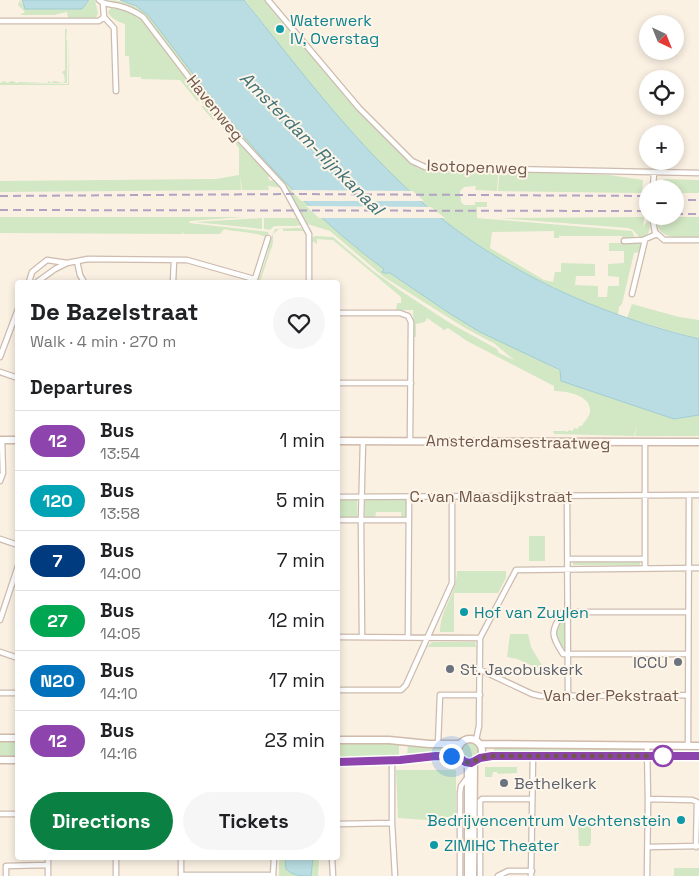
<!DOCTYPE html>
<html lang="en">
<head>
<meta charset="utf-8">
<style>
	:root { --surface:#fff; --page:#f6f6f6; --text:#202124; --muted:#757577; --line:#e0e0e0; --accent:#0b8043 }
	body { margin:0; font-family:"Space Grotesk",sans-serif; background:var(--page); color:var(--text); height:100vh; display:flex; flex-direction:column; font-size:19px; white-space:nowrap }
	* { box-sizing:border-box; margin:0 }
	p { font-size:16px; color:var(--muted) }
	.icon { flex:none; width:28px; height:28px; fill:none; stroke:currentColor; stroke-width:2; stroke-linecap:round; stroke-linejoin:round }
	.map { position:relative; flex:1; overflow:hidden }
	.panel { position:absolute; left:15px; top:280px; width:325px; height:580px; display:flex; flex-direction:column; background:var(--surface); border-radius:5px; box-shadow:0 2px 8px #0003 }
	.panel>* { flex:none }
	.badge { padding:0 10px; border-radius:16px; font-size:18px; line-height:32px }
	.needle { width:32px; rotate:137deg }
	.controls { position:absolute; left:639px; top:15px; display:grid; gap:10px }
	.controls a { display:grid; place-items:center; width:45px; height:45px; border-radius:50%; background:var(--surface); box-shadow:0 2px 8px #0003; font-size:25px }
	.you { position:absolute; width:25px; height:25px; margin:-12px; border:4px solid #fff; border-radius:50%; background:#1a73e8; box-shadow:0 0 0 8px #1a73e833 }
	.map>.badge { position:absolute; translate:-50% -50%; box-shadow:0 0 0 2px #fff }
	h2 { padding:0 15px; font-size:19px; line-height:45px }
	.round { display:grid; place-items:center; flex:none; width:52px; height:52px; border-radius:26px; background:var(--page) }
	.summary { display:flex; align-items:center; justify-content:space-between; height:85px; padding:0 15px }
	h1 { font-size:24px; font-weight:800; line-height:38px }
	.button { display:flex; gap:10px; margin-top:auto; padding:10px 15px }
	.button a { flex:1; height:58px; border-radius:30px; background:var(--accent); color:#fff; font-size:20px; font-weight:800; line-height:58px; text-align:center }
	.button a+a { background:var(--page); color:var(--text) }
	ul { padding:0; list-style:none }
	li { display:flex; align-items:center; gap:15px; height:60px; padding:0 15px; border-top:1px solid var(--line) }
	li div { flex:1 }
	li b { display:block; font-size:19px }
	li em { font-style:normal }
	li .badge { min-width:55px; font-weight:700; text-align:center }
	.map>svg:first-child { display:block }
</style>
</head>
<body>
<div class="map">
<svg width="699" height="876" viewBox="0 0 699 876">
	<rect width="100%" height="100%" fill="#faf1e3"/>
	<path fill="#d2e7c3" d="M20 0 25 9H82L90 0H95L98 13 96 18H68L67 12 54 15H20L25 12 18 5Z
		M105 0C123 0 134 4 148 15L215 102 252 146 301 197 345 238 384 269 449 313 560 371 562 381 674 419 699 415V436H635L637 425 634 436 554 434 553 431H565L567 432 569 430 573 431 574 428 578 429 579 426H582C584 421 589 418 590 412 592 395 566 391 554 391V386L467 341 448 328 442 331 443 329 427 318 425 322 416 324V337H414L413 310H396L397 303H401V297L333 240 317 239V244L312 241V238L315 236 333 237 372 270 401 291 450 323 497 349 499 353 514 360 495 344 465 328 384 277 330 231 307 224 286 185 229 124 147 19 132 8Z
		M245 0H265L352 103 384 137 418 168 429 171H496V175H498L497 191 475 190 476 186 464 187 460 191 461 202 464 205H475V202H487V207H477V218L632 231 635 238H622V236H559V238H554V231L492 232 490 248 544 280 553 282 555 272H561V263L595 264V276H576L575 285 598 286V297H607L608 286H619V277L608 276V264L624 263V251H609V243H641L640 252 634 253 622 304 619 307 618 315C567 295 515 271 470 240 381 179 310 84 245 0Z
		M111 8 127 11 142 20 216 115V117L213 120 202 107 204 105 200 100 197 101 180 80 141 79V77H130L129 56H125V24C119 22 110 18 108 12Z
		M65 29H67L66 39 67 40V83L12 84H68L69 39V85H0V83L5 81 7 83 12 81 17 83 20 82 47 83 49 81 51 83 54 81 63 83 65 81 64 75 62 72 65 70Z
		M221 121 271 176 268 177 270 181 274 180 282 188 268 186 269 190H242L240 175 241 190 0 192V181L216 179 239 175V148L218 122Z
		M501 171 609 175 643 180 642 193 498 191 499 175H501Z
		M665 179 699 180V193H675V189H663L662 180Z
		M0 217H244L190 221 189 223 269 232 266 237C256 232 236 232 224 229L220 234H184L182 232V234L0 233Z
		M644 217 643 227 649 219 650 228 647 236 641 239 633 230 628 228 499 218Z
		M661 217H699V237C681 237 657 242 656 218L662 228Z
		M262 218V229L195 222Z
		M264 218H298L301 223 300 225 296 226H274L270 230 264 229Z
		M296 228H301L304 231H283V229H279L273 234V243L260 282H258L269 249 267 248 275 229Z
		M632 304 679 317 699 320V339L627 318Z
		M357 499V518H338V500Z
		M365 500H407V517H401V512H376L375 518H365Z
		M529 536H545V561H529Z
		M573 561H640V565H573Z
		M457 571H506V578L498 593H454V632H440C440 610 457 593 457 571Z
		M562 616 566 617V648H562C554 634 554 631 562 616Z
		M510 634H528L531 647 543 667V671L517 659 507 657Z
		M432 642H475L476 647H427Z
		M0 740H17V757L0 758Z
		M339 742H399V758L339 760Z
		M462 751a8 8 0 1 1 16 0a8 8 0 1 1-16 0Z
		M408 743 445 746V755L407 757Z
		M494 747H640L645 752 643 755H494Z
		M699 747V755L653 754 651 751 653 748Z
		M485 767H517V773L498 774 497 772H493L492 777H485Z
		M396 770H456V817H441L427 820 398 818Z
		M582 822H588L591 827V843L589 846H579L578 826Z
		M279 858H319L318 876H279Z
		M674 868H699V876H674Z"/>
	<path fill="#b9dde2" stroke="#a0cdd3" d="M22 0H89L82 9H25Z
		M120 0H244C300 70 356 145 424 204 501 271 600 315 699 339V415L674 419 561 381 560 370 480 332 449 313 390 273H384L382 272 384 269C320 222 265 164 216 103 192 74 171 44 148 15L136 6Z
		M285 858H313L311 876C302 876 293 876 286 869Z"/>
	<path fill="#faf1e3" d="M291 190 413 191 424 201H301Z
		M306 206 431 207 445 218H319Z"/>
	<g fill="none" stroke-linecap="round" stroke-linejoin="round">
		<g stroke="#cdbbae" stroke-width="7">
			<path id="street" d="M99 0C104 5 111 4 119 6 127 8 136 12 143 17L219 117 283 186 309 234V282
				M268 0 359 108 412 161 425 167 456 168 699 173
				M104 17 114 28 116 91
				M0 21H99L104 17 103 4
				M653 189 654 172
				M652 216 655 232 664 240H699
				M624 241 643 240 657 234
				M77 261 80 275 84 282
				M29 282 32 272 47 260 67 263
				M37 282 55 269 67 263 88 259 187 260 254 279
				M173 282 174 260
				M254 282 268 238
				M632 294 645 240
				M338 313H400L408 316 411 322 410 441
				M0 357 18 309
				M0 372 18 378
				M338 383H411
				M645 443V568
				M0 481 3 473 2 440
				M567 496 568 695
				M338 497 699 495
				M338 520H409
				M0 539 18 545
				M568 559H645
				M0 620 18 566
				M338 637 480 638
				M362 637 361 520 363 441
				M408 637 409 497
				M0 652 18 658
				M688 654H563C550 633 551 632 563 612H688
				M481 670 532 694 540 696 688 695
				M338 690H401L406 685 452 583V496
				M0 693H18
				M476 740 479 726 480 638 516 570 699 568
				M438 744 440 695H480
				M647 746 648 799 647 876
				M688 746 689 495
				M392 761V823L395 876
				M648 799 692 800 697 802 696 847
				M0 814H18
				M338 824 392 823
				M648 847 699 846
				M181 858V876
				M332 858 333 876
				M181 875H273
				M6 876V866L48 865
				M48 876V858
				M116 876V858
				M273 876 274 858
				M460 876V793L461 786 467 778
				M480 876V801L482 799H532
				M498 876 508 871H532
				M531 876 533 756"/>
		</g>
		<g stroke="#d0baab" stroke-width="9">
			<path id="secondary" d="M0 440H18
				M338 441C458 442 579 442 699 442
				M0 738H18
				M458 751a12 12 0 1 1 24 0a12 12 0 1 1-24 0Z
				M338 740H389L429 744H459
				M480 744 699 746
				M480 758 492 756H699
				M0 760H18
				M338 762 392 761 436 756 459 757
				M468 763V876
				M473 876 474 762"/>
		</g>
		<use href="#street" stroke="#fff" stroke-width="4.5"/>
		<use href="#secondary" stroke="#fff" stroke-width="6"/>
		<path stroke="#b3a3c3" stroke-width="2" stroke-dasharray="8 5" stroke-linecap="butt" d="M0 196 297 194 648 196
			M675 200H699
			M0 210 648 211
			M675 214H699"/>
	</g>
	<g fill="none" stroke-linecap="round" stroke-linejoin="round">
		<g stroke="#fff" stroke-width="11">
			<path id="line" d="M338 762 400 760 436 756 459 757 465 762 471 763 480 758 492 756H699"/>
		</g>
		<use href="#line" stroke="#8e44ad" stroke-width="8"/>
		<path stroke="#71584b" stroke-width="5" stroke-dasharray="0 9" d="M451 756C460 757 463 763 471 763L480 758 492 756H663"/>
	</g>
	<g fill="#0f9aa8" stroke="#fef5e9" stroke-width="2">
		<circle cx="280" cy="29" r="5"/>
		<circle cx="464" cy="612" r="5"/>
		<circle cx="681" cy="820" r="5"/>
		<circle cx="434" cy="845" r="5"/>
	</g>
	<g fill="#6b7280" stroke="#fef5e9" stroke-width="2">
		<circle cx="678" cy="662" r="5"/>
		<circle cx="450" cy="669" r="5"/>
		<circle cx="504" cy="783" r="5"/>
	</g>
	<circle fill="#fff" stroke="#8e44ad" stroke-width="2.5" cx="663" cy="756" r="10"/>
	<g text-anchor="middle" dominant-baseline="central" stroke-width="4" stroke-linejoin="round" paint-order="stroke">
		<g font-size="16" fill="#0d838f" stroke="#fef5e9" text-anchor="start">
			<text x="290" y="20">Waterwerk<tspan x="290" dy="18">IV, Overstag</tspan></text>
			<text x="474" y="612">Hof van Zuylen</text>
			<text x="671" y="820" text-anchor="end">Bedrijvencentrum Vechtenstein</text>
			<text x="444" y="845">ZIMIHC Theater</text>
		</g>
		<g font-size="16" fill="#71584b" stroke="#fef5e9">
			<text transform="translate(215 108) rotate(51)">Havenweg</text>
			<text transform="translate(477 167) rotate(2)">Isotopenweg</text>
			<text transform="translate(518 442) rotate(1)">Amsterdamsestraatweg</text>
			<text x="491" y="496">C. van Maasdijkstraat</text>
			<text x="611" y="695">Van der Pekstraat</text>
		</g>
		<g font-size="16" fill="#5b616d" stroke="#fef5e9" text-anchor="start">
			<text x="668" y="662" text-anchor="end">ICCU</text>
			<text x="460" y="669">St. Jacobuskerk</text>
			<text x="514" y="783">Bethelkerk</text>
		</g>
		<g font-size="18" font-style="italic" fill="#43747c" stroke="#fef5e9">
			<text transform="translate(312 143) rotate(45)">Amsterdam-Rijnkanaal</text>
		</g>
	</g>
</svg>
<div class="controls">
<a><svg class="needle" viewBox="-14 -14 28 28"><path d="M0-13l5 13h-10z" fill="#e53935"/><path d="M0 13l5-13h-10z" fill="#757577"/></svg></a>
<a><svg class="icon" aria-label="locate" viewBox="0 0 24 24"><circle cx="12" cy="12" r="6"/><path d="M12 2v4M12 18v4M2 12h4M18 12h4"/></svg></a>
<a>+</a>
<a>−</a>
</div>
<div class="you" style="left:451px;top:756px"></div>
<section class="panel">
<div class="summary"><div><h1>De Bazelstraat</h1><p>Walk · 4 min · 270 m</p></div><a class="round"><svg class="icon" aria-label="heart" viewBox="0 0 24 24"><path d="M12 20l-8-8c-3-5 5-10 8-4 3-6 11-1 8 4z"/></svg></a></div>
<h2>Departures</h2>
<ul>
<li><span class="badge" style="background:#8e44ad;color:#fff">12</span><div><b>Bus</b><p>13:54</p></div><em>1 min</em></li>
<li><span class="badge" style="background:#00a3b4;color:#fff">120</span><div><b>Bus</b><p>13:58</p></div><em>5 min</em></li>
<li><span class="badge" style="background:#003b80;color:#fff">7</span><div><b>Bus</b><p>14:00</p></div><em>7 min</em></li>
<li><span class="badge" style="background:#00a651;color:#fff">27</span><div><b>Bus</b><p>14:05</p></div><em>12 min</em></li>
<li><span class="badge" style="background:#0072bc;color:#fff">N20</span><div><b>Bus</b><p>14:10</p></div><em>17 min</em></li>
<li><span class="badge" style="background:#8e44ad;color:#fff">12</span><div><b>Bus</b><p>14:16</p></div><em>23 min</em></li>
</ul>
<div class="button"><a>Directions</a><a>Tickets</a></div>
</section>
</div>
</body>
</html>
